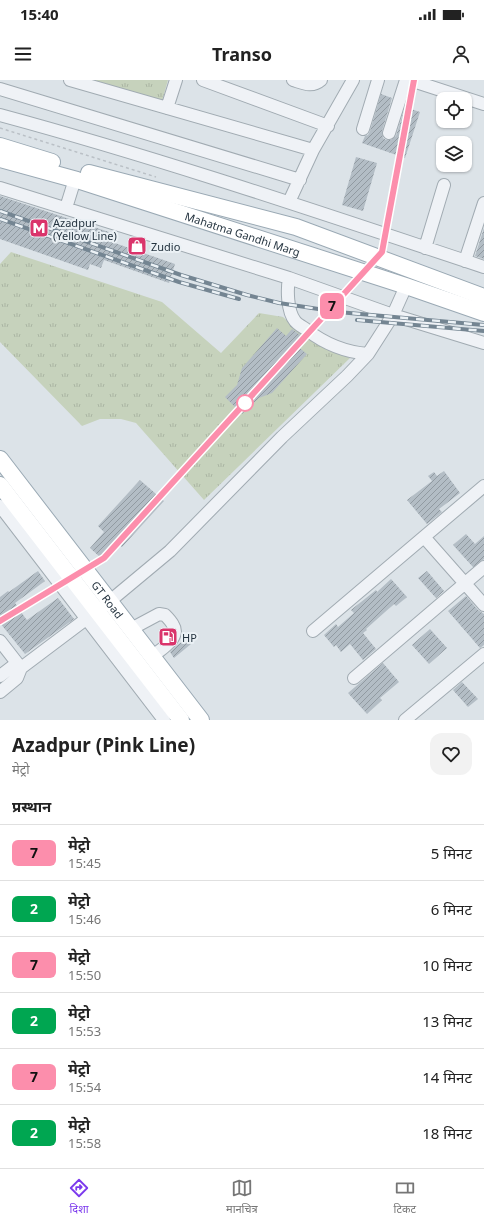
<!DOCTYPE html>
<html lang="hi">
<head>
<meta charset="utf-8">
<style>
	:root { --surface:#fff; --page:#f2f2f2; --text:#222; --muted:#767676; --line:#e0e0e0; --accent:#7c3aed }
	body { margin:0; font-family:"Noto Sans","Noto Sans Devanagari",sans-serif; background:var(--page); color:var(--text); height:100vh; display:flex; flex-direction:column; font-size:15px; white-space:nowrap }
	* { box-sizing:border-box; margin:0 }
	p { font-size:13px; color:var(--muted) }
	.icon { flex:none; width:22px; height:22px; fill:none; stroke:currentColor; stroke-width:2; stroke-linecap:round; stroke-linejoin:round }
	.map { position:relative; height:640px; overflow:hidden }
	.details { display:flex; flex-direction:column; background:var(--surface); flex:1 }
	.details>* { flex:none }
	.badge { padding:0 8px; border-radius:6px; font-size:14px; line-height:26px }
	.controls { position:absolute; left:436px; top:12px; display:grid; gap:8px }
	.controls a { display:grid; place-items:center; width:36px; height:36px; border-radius:8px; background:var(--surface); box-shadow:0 1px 3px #0004; font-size:20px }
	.map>.badge { position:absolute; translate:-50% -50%; box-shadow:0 0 0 2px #fff }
	h2 { padding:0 12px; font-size:15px; line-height:36px }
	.round { display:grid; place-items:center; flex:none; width:42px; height:42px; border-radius:12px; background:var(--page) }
	.overview { display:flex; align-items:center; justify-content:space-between; height:68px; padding:0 12px }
	h1 { font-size:19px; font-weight:700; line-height:30px }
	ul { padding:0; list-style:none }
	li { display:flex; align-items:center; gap:12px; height:56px; padding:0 12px; border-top:1px solid var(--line) }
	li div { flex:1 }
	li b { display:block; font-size:15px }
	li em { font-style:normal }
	li .badge { min-width:44px; font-weight:700; text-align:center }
	.status { display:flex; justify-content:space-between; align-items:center; height:28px; padding:0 20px; background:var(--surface); direction:ltr }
	.status svg { height:11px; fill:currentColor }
	header { display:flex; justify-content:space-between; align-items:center; height:52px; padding:0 12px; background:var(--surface); font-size:18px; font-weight:700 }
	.menu { display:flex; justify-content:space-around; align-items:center; height:56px; border-top:1px solid var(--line); background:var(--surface); font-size:11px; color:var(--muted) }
	.menu a { display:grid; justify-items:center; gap:2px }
	.menu .active { color:var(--accent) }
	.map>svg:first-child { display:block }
</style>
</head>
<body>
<div class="status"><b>15:40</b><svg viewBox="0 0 49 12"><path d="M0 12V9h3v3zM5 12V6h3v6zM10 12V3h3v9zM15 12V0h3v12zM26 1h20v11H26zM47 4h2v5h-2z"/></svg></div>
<header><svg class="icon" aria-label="menu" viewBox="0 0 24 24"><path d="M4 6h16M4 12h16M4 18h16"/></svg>Transo<svg class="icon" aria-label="person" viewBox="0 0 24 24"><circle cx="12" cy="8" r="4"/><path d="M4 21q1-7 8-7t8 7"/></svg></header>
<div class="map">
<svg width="484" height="640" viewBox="0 0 484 640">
	<defs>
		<pattern id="grass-tufts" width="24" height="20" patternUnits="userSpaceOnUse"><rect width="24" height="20" fill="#c6d2bc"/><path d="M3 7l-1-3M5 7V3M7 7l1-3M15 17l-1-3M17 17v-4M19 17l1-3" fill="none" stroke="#aab5a3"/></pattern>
		<pattern id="building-hatch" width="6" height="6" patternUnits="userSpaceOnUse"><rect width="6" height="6" fill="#b3bdc5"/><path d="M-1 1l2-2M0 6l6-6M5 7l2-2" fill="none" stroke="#919aa1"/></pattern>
	</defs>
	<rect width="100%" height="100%" fill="#dce3e8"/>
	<path fill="url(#grass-tufts)" d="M94 0H168L162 21Z
		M11 172 162 222 221 273 259 233 283 237 308 259 350 278 204 420 136 343 121 339H100L82 346 0 262V184Z"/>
	<path fill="url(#building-hatch)" d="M381 14 392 18 382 51 383 58 386 60H391L396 56 405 27 420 32 405 78 362 63 365 56 368 55 370 51Z
		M356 77 377 83 363 131 342 125Z
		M0 116 112 153 109 161 175 184 169 203 104 180 101 188 90 184 88 190 0 159Z
		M484 148V179L475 176Z
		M277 248 286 256 292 249 303 257 296 265 307 274 272 313 259 318 242 334 225 317 237 305 242 288Z
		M444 391 460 413 439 429 442 432 427 444 407 420 432 401 428 396 434 392 437 396Z
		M140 400 164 421 122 467 115 461 100 477 90 468 104 452 98 446Z
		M466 454 475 464 484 456V479L473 487 453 465Z
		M38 491 45 501 15 523 26 539 27 540 58 518 74 539 25 574 0 543V517L8 511 9 512Z
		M427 491 444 511 436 518 418 498Z
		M391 499 407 517 396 526 394 524 366 549 367 550 363 553 376 569 363 580 350 564 341 572 336 565 334 567 324 555 336 544 338 547 354 533 351 530 376 510 377 512Z
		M466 516 478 530 484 534V565L480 568 448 531Z
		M430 549 447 568 429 584 412 565Z
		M187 558 191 564 174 578 170 572 176 566Z
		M383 583 399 602 380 618 382 620 367 634 348 613Z
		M462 602 478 619 468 627 453 610Z"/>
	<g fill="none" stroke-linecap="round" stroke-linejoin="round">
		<g stroke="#a1abb2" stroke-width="14">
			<path id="minor" d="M70 0 313 70
				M203 0 328 46
				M293 0C303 3 312 8 321 0
				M410 0 484 24
				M0 9 300 100
				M167 28 176 0
				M0 35C163 79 324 134 484 187
				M363 49 378 0
				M389 53 406 0
				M0 108 289 198 393 235 484 263
				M289 122 313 70 353 0
				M66 128 75 99
				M425 168 444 105
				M465 181 484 123
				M289 198C287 209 287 231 295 241 298 245 303 247 307 250 325 264 345 272 368 274
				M0 426 164 640
				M424 457 484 525
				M131 549 159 534 165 535C168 538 171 541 173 545 181 558 161 569 153 576
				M313 551 484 406
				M0 561 21 588
				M0 596 17 583
				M354 598 484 487
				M0 612 17 598 21 588 110 521 170 471 282 357 347 296 368 274 393 235 406 206
				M405 640 484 574"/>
		</g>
		<g stroke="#9aa9b4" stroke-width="18">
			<g id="major">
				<path d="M0 66 52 82"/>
				<path id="s1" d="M0 79 77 100 406 206 484 233"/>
				<path d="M89 93 296 147 484 217"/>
				<path id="s2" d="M0 379 201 640"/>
				<path d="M0 405 181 640"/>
			</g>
		</g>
		<path stroke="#bac0c6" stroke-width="1.5" stroke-dasharray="3 3" stroke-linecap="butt" d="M0 48 156 97"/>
		<use href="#minor" stroke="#eff2f6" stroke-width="12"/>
		<use href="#major" stroke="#fff" stroke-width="16"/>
		<g stroke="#748592" stroke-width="4">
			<path id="rail" d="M0 131 181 195 247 215 279 223 338 232 484 245
				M0 139 179 202 239 219
				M357 240 484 251"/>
		</g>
		<use href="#rail" stroke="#ebf1f5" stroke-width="2.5" stroke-dasharray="8" stroke-linecap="butt"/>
	</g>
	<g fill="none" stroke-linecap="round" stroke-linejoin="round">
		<g stroke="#fff" stroke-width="9">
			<path id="line" d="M0 541 104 478 382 172 414 0"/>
		</g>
		<use href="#line" stroke="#fc8eac" stroke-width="6"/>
	</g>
	<defs>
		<g id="metro-square" transform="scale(1)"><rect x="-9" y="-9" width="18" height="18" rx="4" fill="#da346b" stroke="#ebf1f5"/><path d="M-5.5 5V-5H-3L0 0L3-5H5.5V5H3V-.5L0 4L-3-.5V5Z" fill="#fff"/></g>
		<g id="shop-square" transform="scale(1)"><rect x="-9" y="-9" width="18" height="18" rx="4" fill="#da346b" stroke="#ebf1f5"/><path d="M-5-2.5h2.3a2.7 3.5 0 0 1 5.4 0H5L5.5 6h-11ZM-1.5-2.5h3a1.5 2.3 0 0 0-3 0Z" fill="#fff"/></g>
		<g id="fuel-square" transform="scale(1)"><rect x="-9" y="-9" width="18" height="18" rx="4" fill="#da346b" stroke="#ebf1f5"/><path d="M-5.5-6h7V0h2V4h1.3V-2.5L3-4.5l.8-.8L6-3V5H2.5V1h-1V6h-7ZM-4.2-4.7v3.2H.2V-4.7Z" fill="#fff"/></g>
	</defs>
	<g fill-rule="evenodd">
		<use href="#metro-square" x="39" y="148"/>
		<use href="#shop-square" x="137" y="166"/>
		<use href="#fuel-square" x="168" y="557"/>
	</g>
	<circle fill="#fff" stroke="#fc8eac" stroke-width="2" cx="245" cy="323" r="8"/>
	<g text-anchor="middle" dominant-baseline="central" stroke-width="4" stroke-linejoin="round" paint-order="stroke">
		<g font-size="11" fill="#24333f" stroke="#ebf1f5" text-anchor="start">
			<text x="53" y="142">Azadpur<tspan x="53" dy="13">(Yellow Line)</tspan></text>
			<text x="151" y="166">Zudio</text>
			<text x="182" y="557">HP</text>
		</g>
		<g font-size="11" fill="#24333f" stroke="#ebf1f5">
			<text stroke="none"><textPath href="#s1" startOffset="254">Mahatma Gandhi Marg</textPath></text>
			<text stroke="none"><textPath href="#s2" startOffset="177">GT Road</textPath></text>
		</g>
	</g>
</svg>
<div class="controls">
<a><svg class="icon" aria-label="locate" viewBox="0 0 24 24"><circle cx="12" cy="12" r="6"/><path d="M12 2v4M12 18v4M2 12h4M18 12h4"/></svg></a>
<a><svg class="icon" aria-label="layers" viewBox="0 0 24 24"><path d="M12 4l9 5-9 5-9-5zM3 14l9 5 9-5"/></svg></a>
</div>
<b class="badge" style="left:332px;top:226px;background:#fc8eac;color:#111">7</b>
</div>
<section class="details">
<div class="overview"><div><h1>Azadpur (Pink Line)</h1><p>मेट्रो</p></div><a class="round"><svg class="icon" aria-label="heart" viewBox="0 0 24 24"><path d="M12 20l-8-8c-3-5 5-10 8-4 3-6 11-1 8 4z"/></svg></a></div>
<h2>प्रस्थान</h2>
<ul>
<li><span class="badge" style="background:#fc8eac;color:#111">7</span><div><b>मेट्रो</b><p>15:45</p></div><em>5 मिनट</em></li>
<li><span class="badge" style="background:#00a651;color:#fff">2</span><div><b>मेट्रो</b><p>15:46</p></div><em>6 मिनट</em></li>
<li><span class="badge" style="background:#fc8eac;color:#111">7</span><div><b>मेट्रो</b><p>15:50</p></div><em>10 मिनट</em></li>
<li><span class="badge" style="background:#00a651;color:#fff">2</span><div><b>मेट्रो</b><p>15:53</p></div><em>13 मिनट</em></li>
<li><span class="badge" style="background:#fc8eac;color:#111">7</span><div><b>मेट्रो</b><p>15:54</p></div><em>14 मिनट</em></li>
<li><span class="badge" style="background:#00a651;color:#fff">2</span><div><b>मेट्रो</b><p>15:58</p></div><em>18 मिनट</em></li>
</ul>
</section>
<nav class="menu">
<a class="active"><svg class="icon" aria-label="directions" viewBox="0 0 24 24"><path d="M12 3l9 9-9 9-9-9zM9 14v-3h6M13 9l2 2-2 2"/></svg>दिशा</a>
<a><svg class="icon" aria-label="map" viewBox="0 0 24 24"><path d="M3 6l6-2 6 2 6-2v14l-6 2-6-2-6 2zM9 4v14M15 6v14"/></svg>मानचित्र</a>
<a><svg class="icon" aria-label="tickets" viewBox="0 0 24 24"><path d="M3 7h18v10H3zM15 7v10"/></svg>टिकट</a>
</nav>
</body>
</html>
